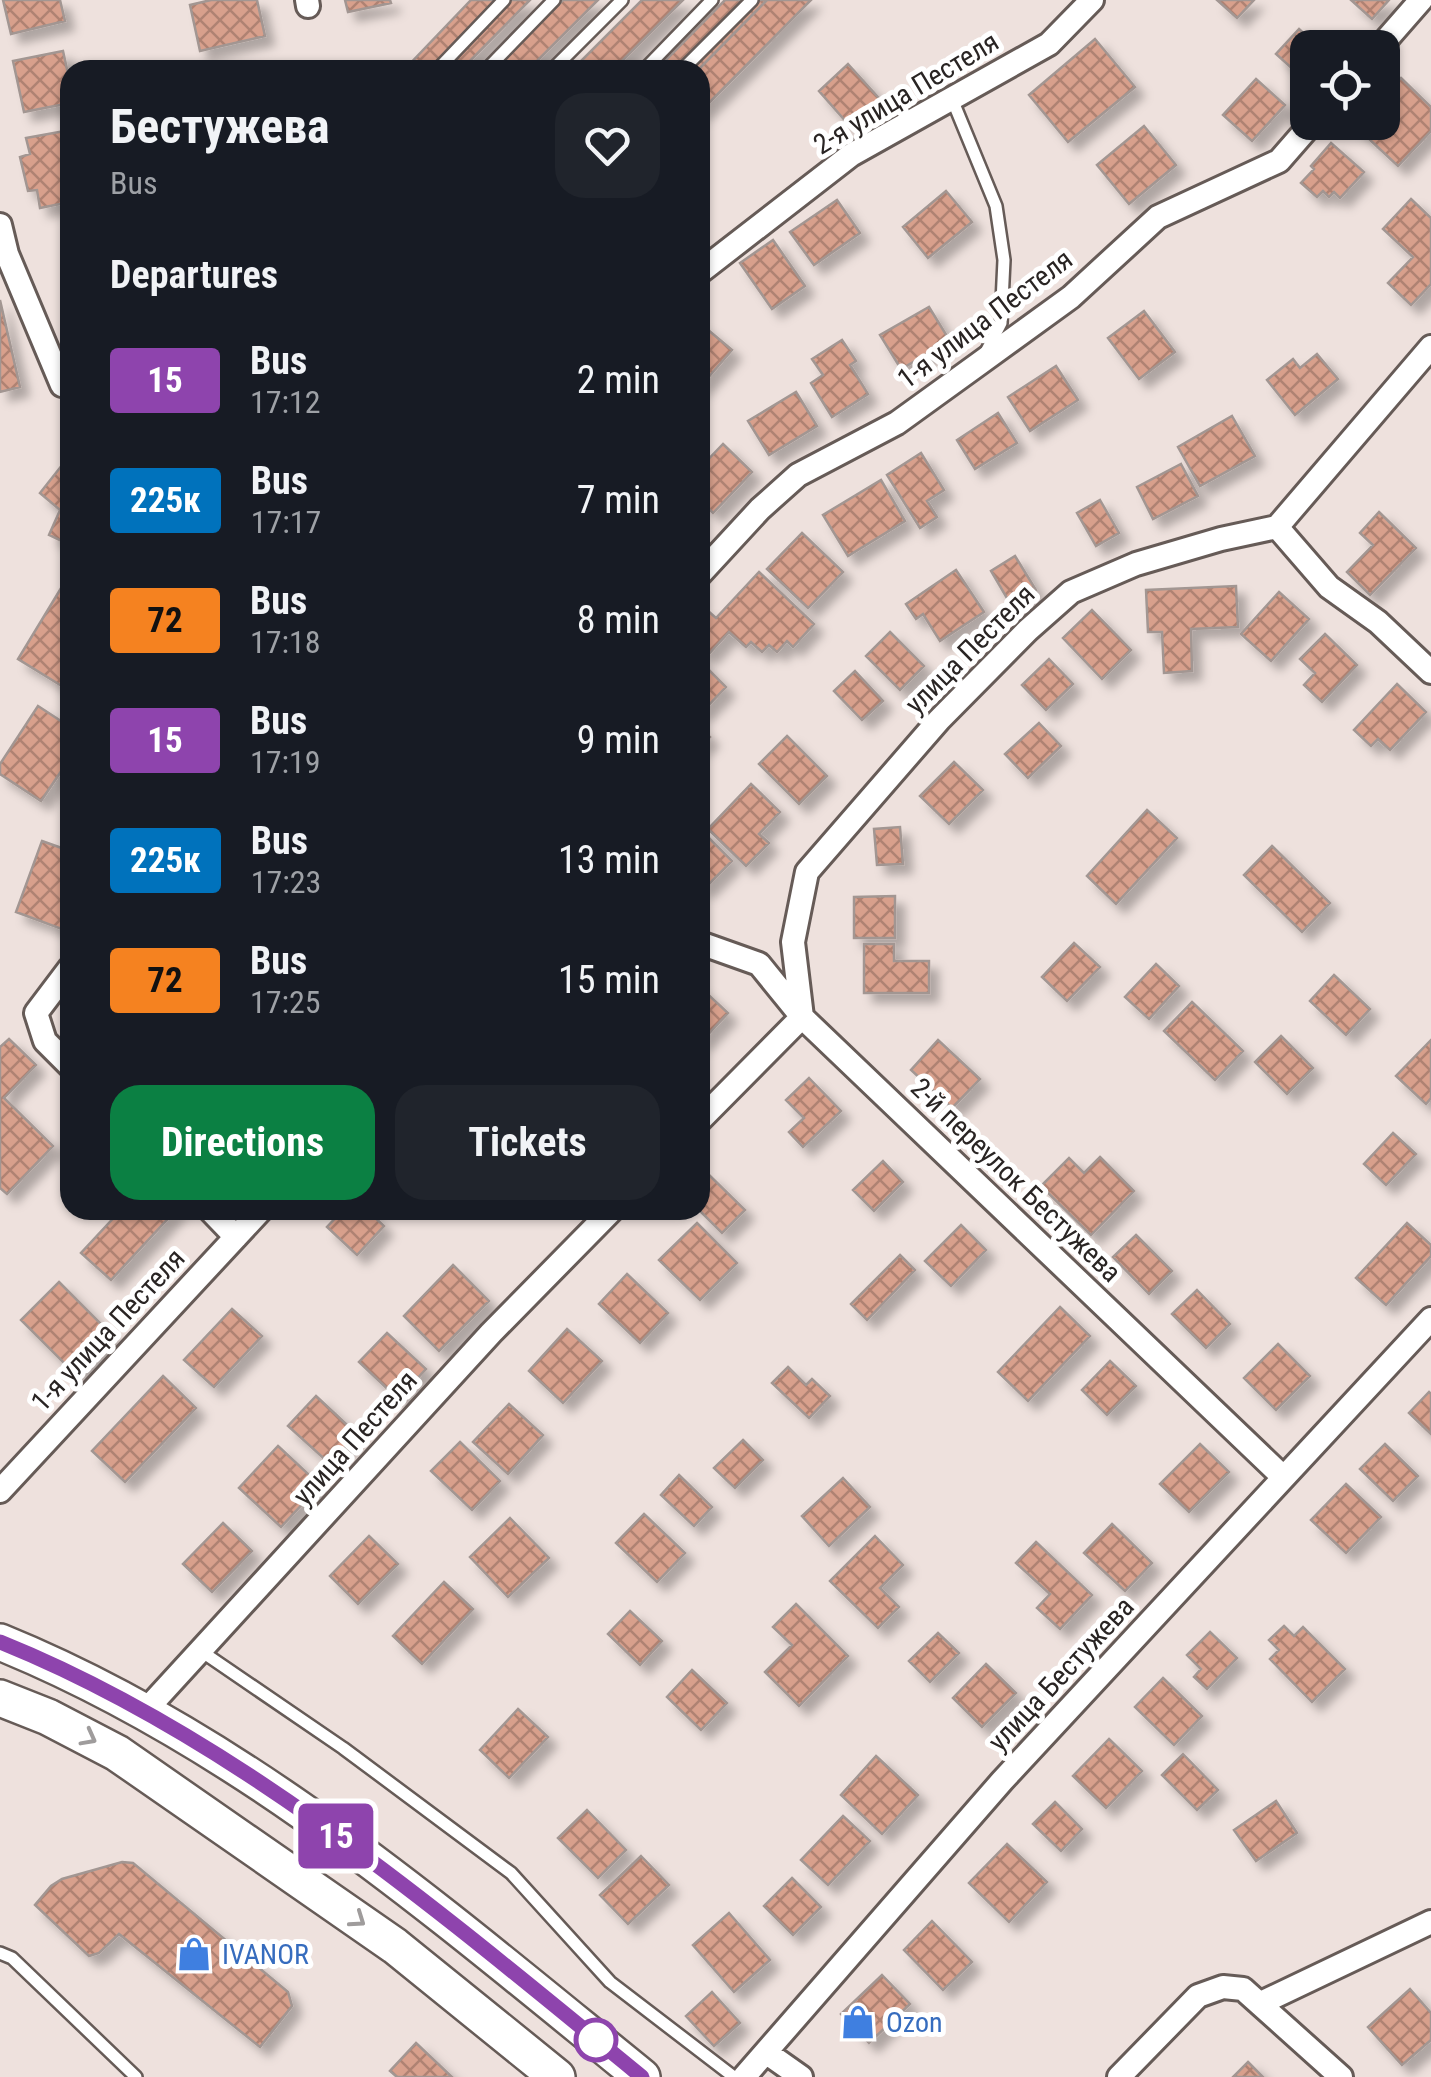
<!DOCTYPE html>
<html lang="en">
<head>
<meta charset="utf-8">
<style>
	:root { --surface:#171b24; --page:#20242c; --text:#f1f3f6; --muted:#9ea1a6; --accent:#0b8043 }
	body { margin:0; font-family:"Roboto Condensed",sans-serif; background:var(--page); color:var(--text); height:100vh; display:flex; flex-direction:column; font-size:38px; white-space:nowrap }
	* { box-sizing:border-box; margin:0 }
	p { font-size:32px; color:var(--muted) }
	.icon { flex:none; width:55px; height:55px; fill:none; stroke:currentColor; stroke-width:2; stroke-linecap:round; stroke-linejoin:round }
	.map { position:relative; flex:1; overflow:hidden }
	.sheet { position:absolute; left:60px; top:60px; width:650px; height:1160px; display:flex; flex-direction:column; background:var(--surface); border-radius:30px; box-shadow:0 2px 8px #0004 }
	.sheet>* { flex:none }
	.badge { padding:0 20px; border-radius:8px; font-size:35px; line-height:65px }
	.controls { position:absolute; left:1290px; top:30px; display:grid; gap:20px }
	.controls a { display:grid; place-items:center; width:110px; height:110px; border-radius:20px; background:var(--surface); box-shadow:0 2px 8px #0004; font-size:50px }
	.map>.badge { position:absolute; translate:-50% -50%; box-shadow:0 0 0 5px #fff }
	h2 { padding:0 50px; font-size:38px; line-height:90px }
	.round { display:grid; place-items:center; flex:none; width:105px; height:105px; border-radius:30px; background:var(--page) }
	.head { display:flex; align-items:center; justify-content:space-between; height:170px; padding:0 50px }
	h1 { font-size:48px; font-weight:700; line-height:75px }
	.primary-button { display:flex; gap:20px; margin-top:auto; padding:20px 50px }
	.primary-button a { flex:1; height:115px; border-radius:30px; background:var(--accent); color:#fff; font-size:40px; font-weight:700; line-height:115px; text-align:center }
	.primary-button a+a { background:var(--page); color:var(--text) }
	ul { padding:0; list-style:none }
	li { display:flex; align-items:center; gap:30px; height:120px; padding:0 50px }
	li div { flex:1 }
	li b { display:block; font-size:38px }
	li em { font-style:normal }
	li .badge { min-width:110px; font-weight:700; text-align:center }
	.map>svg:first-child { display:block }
</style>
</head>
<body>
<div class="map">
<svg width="1431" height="2077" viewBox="0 0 1431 2077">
	<defs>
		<pattern id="building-cross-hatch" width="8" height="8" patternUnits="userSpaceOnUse" patternTransform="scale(2.5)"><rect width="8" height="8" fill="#d8a08c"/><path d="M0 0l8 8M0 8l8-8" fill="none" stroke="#af8272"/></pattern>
		<filter id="shadow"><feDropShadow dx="9" dy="9" stdDeviation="5" flood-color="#0004"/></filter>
	</defs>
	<rect width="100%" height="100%" fill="#eee1dd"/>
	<path fill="url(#building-cross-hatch)" stroke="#a29692" stroke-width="2.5" filter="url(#shadow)" d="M3 0H60L65 21 11 34Z
		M211 0H257L265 36 200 51 190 5Z
		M345 0H390L391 3 348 12Z
		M471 0H498L430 70H404Z
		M508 0H530L461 70H439Z
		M563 0H598L528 70H494Z
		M642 0H683L613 70H572Z
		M725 0H767L698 70H656Z
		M767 0H811L700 112 698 70Z
		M1217 0H1254L1237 18Z
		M1351 0H1389L1372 19Z
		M1299 29 1319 48H1308L1306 81 1276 54Z
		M1095 39 1135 87 1068 142 1029 95Z
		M63 51 70 83V103L24 112 13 61Z
		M848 64 886 106 856 133 819 91Z
		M1401 78 1431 107V131L1398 166 1355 126 1359 122H1382V98Z
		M1256 79 1285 105 1252 141 1223 115Z
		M1144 126 1176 165 1129 204 1097 165Z
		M70 130V202L40 208 37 190 28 191 20 157 30 154 26 138Z
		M1331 143 1364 172 1340 198 1334 192 1329 197 1323 191 1317 197 1301 183 1314 169 1311 166Z
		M946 191 972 222 928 258 903 227Z
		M1411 199 1431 218V284L1411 305 1388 283 1413 257 1383 229Z
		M837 200 860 233 814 265 790 232Z
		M773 240 805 286 772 309 740 263Z
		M0 300 20 387 0 392Z
		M929 307 950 341 901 369 880 335Z
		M1144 311 1175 352 1139 379 1108 338Z
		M701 324 732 350 700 387V325Z
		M842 340 856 361 850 365 868 394 832 417 811 383 823 375 812 359Z
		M1317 354 1338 379 1295 415 1267 380 1293 359 1300 368Z
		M1056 366 1078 400 1030 431 1008 397Z
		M796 392 817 426 769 455 748 421Z
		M998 413 1017 443 975 469 957 440Z
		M1232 416 1255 456 1200 486 1178 447Z
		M723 444 752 472 713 513 700 500V468Z
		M921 453 944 490 927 501 937 517 920 528 887 475Z
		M70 455V497L60 510 40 493Z
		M1181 464 1198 496 1153 519 1137 487Z
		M881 480 905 521 848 556 823 515Z
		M1100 500 1119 533 1096 546 1077 513Z
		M60 510 70 514V545L49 535Z
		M1379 512 1416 548 1370 595 1347 572 1373 545 1360 533Z
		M802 533 843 572 808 608 767 569Z
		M1015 556 1036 590 1011 605 991 571Z
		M956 570 984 612 940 641 923 614 916 619 906 604Z
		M759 572 814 624 793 647 787 641 777 652 769 645 762 652 751 642 746 647 729 632 707 656 700 649V617L707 610 716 618Z
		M66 580 70 582V691L18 659Z
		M1236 586 1238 627 1191 629 1192 671 1164 673 1162 632H1148L1146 590Z
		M1279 592 1309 619 1271 661 1241 634Z
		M1092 610 1131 650 1102 679 1063 638Z
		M890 632 924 666 900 690 866 656Z
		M1325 634 1357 665 1322 702 1304 685 1315 673 1300 659Z
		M1049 659 1073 684 1046 710 1022 685Z
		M700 661 726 687 702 712 700 710Z
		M855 671 883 701 862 720 834 691Z
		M1397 684 1426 712 1390 750 1378 739 1371 746 1354 730Z
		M38 706 70 727V758L41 801 0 774V764Z
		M1039 723 1061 746 1028 778 1005 754Z
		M700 728 710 737 700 747Z
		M787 736 827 776 799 804 759 764Z
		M954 762 983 790 949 824 920 796Z
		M751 784 780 812 759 834 769 843 746 866 708 829Z
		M1147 810 1177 838 1116 904 1087 876Z
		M900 827 903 864 877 865 874 829Z
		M700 829 732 861 704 889 700 886Z
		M42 841 70 851V922L67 931 16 912Z
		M1272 846 1330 903 1302 932 1244 875Z
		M895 896V938H854V897Z
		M1074 943 1100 967 1067 1001 1042 977Z
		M864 944H894V961H929V993H864Z
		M1156 964 1179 986 1149 1019 1125 997Z
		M1334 975 1370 1009 1346 1035 1310 1001Z
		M700 987 728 1013 701 1042H700Z
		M1192 1002 1243 1051 1215 1080 1164 1031Z
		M1281 1036 1313 1068 1287 1094 1255 1062Z
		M9 1039 36 1065 4 1098 53 1146 7 1194 0 1188V1047Z
		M938 1040 980 1079 952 1108 911 1070Z
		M1431 1040V1098L1426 1104 1396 1076Z
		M809 1078 841 1111 803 1147 789 1132 804 1118 786 1100Z
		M1393 1133 1416 1154 1386 1185 1364 1164Z
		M1100 1157 1134 1191 1091 1235 1041 1186 1069 1158 1084 1173Z
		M883 1161 903 1182 874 1211 853 1190Z
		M708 1174 745 1210 722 1233 699 1210 700 1182Z
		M121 1210H176L111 1280 81 1253Z
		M343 1210H367L384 1226 357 1255 327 1227Z
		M697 1223 737 1263 700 1300 659 1260Z
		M1407 1223 1431 1245V1256L1386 1305 1356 1278Z
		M961 1225 986 1250 951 1286 925 1261Z
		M1136 1235 1172 1271 1149 1294 1113 1257Z
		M900 1255 915 1270 867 1320 851 1304Z
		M453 1265 489 1301 439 1351 404 1316Z
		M627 1274 668 1313 640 1343 599 1304Z
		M59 1282 115 1338 77 1376 21 1320Z
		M1197 1290 1230 1324 1206 1348 1172 1314Z
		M1060 1307 1090 1336 1028 1401 998 1372Z
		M232 1309 262 1336 214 1387 184 1360Z
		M567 1329 602 1361 563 1403 529 1371Z
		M387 1333 426 1369 398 1399 359 1362Z
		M1278 1344 1310 1376 1276 1410 1244 1378Z
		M1110 1361 1136 1386 1107 1415 1082 1390Z
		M788 1367 806 1385 812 1379 830 1396 809 1418 772 1383Z
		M163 1376 196 1408 125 1482 92 1451Z
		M1429 1392 1431 1394V1434L1409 1413Z
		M316 1396 357 1434 330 1464 288 1426Z
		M509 1404 543 1435 508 1474 473 1442Z
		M743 1440 763 1460 735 1488 714 1468Z
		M460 1442 500 1481 472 1510 431 1471Z
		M1200 1444 1229 1472 1189 1512 1160 1484Z
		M1385 1444 1418 1476 1393 1501 1360 1469Z
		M278 1446 320 1485 281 1527 239 1488Z
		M679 1475 712 1507 694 1526 661 1495Z
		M843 1478 870 1507 829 1546 802 1516Z
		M1346 1484 1381 1517 1346 1553 1311 1520Z
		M644 1514 685 1553 657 1582 616 1543Z
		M510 1518 549 1558 508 1597 470 1557Z
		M223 1523 252 1551 212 1592 183 1564Z
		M1112 1524 1152 1563 1125 1591 1084 1553Z
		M369 1536 398 1564 358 1604 330 1576Z
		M875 1536 903 1565 880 1588 899 1607 878 1628 830 1581Z
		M1036 1542 1092 1595 1060 1629 1037 1608 1050 1594 1016 1563Z
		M444 1582 473 1609 422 1664 393 1636Z
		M796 1604 848 1656 799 1706 765 1672 792 1645 773 1627Z
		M630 1611 662 1641 640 1665 608 1634Z
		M1284 1626 1294 1636 1303 1627 1345 1669 1312 1702 1270 1659 1279 1650 1269 1640Z
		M1210 1632 1237 1658 1207 1689 1194 1677 1201 1669 1187 1655Z
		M938 1633 959 1653 930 1682 909 1661Z
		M986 1664 1016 1693 982 1727 953 1698Z
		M692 1670 727 1703 701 1730 667 1697Z
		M1163 1678 1202 1716 1174 1745 1135 1707Z
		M518 1709 548 1737 509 1778 480 1750Z
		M1109 1739 1142 1771 1106 1808 1073 1776Z
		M1183 1754 1218 1790 1197 1810 1162 1775Z
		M876 1756 918 1795 882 1834 841 1795Z
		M1276 1801 1297 1833 1256 1861 1234 1830Z
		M1055 1802 1082 1829 1061 1851 1033 1824Z
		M587 1810 626 1850 598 1878 558 1838Z
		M843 1816 870 1841 828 1885 801 1860Z
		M1007 1844 1047 1882 1009 1922 969 1883Z
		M641 1856 669 1885 628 1924 600 1895Z
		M122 1862 133 1863 288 1992 292 2006 260 2047 119 1934 99 1953 89 1956 35 1905 51 1886 62 1879Z
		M792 1878 821 1907 793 1935 764 1906Z
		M729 1913 770 1960 734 1992 693 1945Z
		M932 1921 972 1962 943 1990 904 1950Z
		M882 1975 910 2004 869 2043 841 2014Z
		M1410 1989 1431 2013V2040L1402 2065 1368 2027Z
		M712 1992 740 2023 714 2046 686 2016Z
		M416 2043 452 2077H397L390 2071Z
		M1248 2062 1263 2077H1233Z"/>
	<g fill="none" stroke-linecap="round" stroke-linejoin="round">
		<g stroke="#665b57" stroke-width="16">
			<path id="lane" d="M437 70 504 0
				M486 70 554 0
				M552 70 622 0
				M644 70 712 0
				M682 70 752 0
				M952 99 996 206 1004 260 1001 323 986 352
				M201 1651 343 1748 511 1873 610 1982 734 2077
				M0 1953 12 1958 136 2077"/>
		</g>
		<g stroke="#665b57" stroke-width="28">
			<path id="street" d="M307 0 308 6
				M1379 48 1421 0
				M0 225 7 254 62 385
				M700 272 851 155 1049 44 1092 0
				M1277 527 1329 587 1378 622 1431 672
				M700 574 760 509 798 475 897 423 980 363 1071 297 1158 217 1279 161 1313 122
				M700 943 759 964 802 1017 1283 1477
				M70 968 36 1013 45 1041 70 1066
				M700 1120 802 1017 793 942 807 872 939 720 1028 630 1071 592 1136 564 1221 539 1277 527 1431 347
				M210 1210 236 1237
				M0 1491 261 1210
				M146 1710 491 1333 612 1210
				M1261 2003 1431 1922
				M767 2053 801 2077
				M744 2077 1002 1781 1431 1319
				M1119 2077 1198 1996 1223 1987 1243 1989 1341 2077"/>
		</g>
		<g stroke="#665b57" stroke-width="40">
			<path id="primary" d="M0 1642C241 1740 442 1915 642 2077
				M0 1698 48 1717 117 1753 395 1946 557 2077"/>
		</g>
		<use href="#lane" stroke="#fff" stroke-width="11"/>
		<use href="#street" stroke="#fff" stroke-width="22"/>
		<use href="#primary" stroke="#fff" stroke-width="35"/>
	</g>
	<defs><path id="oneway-chevron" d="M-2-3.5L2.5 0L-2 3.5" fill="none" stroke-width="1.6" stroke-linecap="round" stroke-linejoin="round" transform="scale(2.5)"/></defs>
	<g stroke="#9f9c9c">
		<use href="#oneway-chevron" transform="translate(89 1738) rotate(28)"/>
		<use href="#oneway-chevron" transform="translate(358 1920) rotate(35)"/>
	</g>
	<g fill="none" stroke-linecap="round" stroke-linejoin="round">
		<g stroke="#fff" stroke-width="22">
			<path id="line" d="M0 1642C236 1737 446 1917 642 2077"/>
		</g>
		<use href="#line" stroke="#8e44ad" stroke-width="15"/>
	</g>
	<defs>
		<g id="shop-bare" transform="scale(2.7)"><path d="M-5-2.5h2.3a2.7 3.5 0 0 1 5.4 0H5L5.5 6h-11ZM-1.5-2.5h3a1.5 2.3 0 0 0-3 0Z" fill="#3f7fe0" stroke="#fff" stroke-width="2.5" paint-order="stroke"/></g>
	</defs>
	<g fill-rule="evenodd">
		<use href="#shop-bare" x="194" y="1954"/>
		<use href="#shop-bare" x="858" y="2022"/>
	</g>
	<circle fill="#fff" stroke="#8e44ad" stroke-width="5" cx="596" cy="2040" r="20"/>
	<g text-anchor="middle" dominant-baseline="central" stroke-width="10" stroke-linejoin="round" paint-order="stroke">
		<g font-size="28" fill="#292423" stroke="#fff">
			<text transform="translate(906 93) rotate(-31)">2-я улица Пестеля</text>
			<text transform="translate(985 319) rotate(-37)">1-я улица Пестеля</text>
			<text transform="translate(970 649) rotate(-45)">улица Пестеля</text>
			<text transform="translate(1016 1180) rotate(44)">2-й переулок Бестужева</text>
			<text transform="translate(108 1330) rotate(-47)">1-я улица Пестеля</text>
			<text transform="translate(355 1438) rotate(-48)">улица Пестеля</text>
			<text transform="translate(1061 1674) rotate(-47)">улица Бестужева</text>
		</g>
		<g font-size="28" fill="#366cbe" stroke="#fff" text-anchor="start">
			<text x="222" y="1954">IVANOR</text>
			<text x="886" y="2022">Ozon</text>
		</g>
	</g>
</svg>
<div class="controls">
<a><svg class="icon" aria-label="locate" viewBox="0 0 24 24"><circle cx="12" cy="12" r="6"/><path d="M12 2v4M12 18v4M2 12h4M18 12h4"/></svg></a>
</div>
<b class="badge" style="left:336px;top:1836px;background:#8e44ad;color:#fff">15</b>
<section class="sheet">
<div class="head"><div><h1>Бестужева</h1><p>Bus</p></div><a class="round"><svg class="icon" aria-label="heart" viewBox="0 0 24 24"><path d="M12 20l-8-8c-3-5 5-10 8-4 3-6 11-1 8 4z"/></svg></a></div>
<h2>Departures</h2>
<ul>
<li><span class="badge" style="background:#8e44ad;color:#fff">15</span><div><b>Bus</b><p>17:12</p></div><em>2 min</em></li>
<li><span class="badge" style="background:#0072bc;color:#fff">225к</span><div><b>Bus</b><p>17:17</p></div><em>7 min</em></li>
<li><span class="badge" style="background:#f58220;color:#111">72</span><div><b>Bus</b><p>17:18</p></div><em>8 min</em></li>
<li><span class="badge" style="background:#8e44ad;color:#fff">15</span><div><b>Bus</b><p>17:19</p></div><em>9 min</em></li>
<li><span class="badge" style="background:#0072bc;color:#fff">225к</span><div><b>Bus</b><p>17:23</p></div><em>13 min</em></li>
<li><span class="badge" style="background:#f58220;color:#111">72</span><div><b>Bus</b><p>17:25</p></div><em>15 min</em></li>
</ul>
<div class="primary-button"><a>Directions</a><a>Tickets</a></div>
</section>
</div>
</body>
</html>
